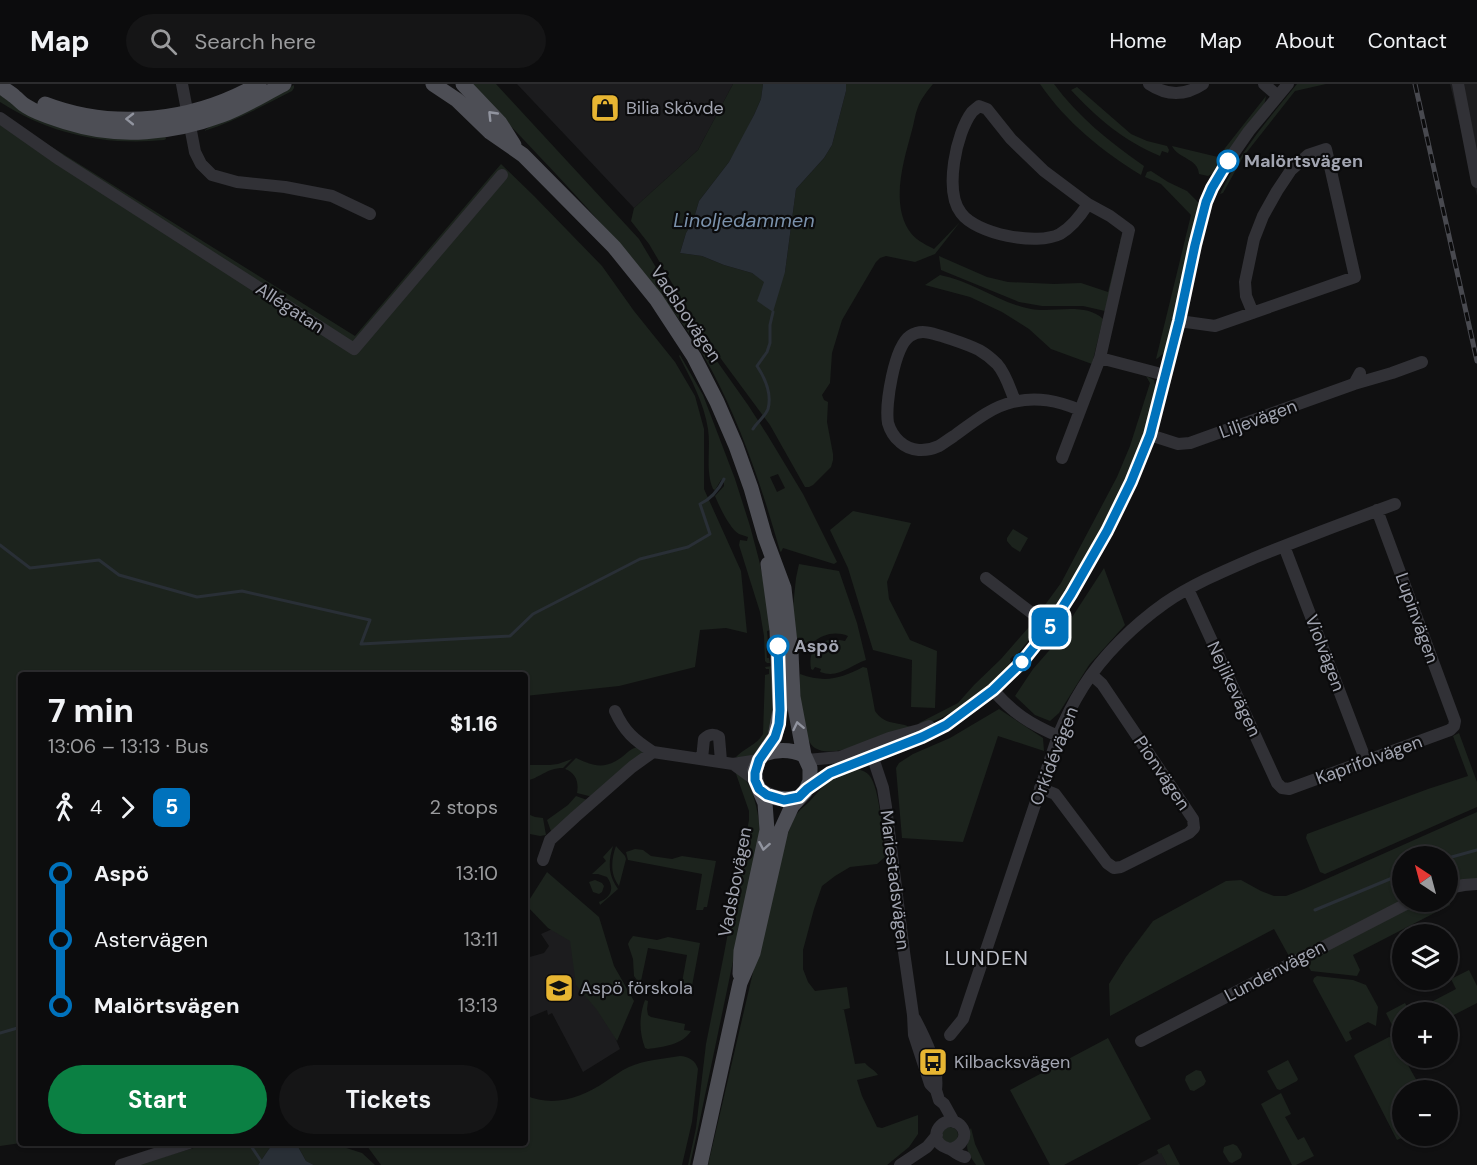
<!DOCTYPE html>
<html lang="en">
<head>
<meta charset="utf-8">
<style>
	:root { --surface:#0c0c0d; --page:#151516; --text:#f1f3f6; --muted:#9a9b9d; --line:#2c2c2e; --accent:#0b8043 }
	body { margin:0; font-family:"DM Sans",sans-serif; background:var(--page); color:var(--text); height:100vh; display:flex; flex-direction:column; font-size:22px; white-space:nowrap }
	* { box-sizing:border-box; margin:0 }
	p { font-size:20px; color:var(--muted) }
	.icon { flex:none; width:33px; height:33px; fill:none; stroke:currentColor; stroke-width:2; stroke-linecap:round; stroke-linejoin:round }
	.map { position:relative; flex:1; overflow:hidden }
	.panel { position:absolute; left:18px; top:588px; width:510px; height:474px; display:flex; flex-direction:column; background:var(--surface); border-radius:6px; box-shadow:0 2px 4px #0004,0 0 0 2px var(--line) }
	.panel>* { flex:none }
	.badge { padding:0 12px; border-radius:9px; font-size:21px; line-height:39px }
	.needle { width:39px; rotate:324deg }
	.controls { position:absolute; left:1392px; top:762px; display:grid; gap:12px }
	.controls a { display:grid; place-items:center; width:66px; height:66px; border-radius:50%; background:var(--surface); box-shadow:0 2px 4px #0004,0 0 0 2px var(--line); font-size:30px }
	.map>.badge { position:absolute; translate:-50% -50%; box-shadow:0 0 0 3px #fff }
	.legs { display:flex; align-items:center; gap:9px; height:66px; padding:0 30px; font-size:20px }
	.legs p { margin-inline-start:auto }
	.head { display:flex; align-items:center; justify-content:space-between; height:102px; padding:0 30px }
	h1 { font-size:33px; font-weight:700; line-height:45px }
	.cta { display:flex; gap:12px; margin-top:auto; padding:12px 30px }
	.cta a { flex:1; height:69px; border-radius:36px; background:var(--accent); color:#fff; font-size:24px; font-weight:700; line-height:69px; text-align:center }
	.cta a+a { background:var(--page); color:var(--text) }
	ul { padding:0 30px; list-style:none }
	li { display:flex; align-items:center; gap:21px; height:66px; font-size:22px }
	li i { display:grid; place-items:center; width:9px; height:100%; margin:0 8px; background:currentColor }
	li i::after { content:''; width:15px; height:15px; margin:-8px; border:4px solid; border-radius:50%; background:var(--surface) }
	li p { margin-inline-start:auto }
	li:first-child i { background:linear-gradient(#0000 50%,currentColor 0) }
	li:last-child i { background:linear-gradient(currentColor 50%,#0000 0) }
	header { display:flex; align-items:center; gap:36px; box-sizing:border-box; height:84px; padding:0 30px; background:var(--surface); border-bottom:2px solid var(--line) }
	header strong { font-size:28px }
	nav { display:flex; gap:33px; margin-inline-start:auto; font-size:21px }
	.search { width:420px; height:54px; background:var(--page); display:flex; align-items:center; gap:15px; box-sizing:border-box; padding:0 21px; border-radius:33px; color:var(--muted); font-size:22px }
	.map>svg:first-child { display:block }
</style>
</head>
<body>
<header>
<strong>Map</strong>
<div class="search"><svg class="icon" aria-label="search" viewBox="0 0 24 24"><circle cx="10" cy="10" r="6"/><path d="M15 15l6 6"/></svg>Search here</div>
<nav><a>Home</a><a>Map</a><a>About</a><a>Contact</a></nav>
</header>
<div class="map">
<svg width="1477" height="1081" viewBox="0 0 1477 1081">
	<rect width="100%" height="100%" fill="#101011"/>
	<path fill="#1c1c1e" d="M517 0H733L698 66 634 124Z
		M1450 0H1477V112Z
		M566 839 620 965 583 988 552 929 548 931 547 926 525 935V883L528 881 526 874 544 869 549 862 541 850Z
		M1161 1068 1167 1081H1137Z"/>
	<path fill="#1c231d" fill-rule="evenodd" d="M471 0H496L639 155 685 232 748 321 768 352 803 410 837 478 834 480 783 464 781 468 780 467C762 404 742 343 711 285 692 250 667 219 642 188 589 122 529 62 471 0ZM778 390 785 404 777 408 770 393Z
		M733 0H763L761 15 754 31 742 56 729 78 699 117 693 137 686 149 680 169 702 172 724 181 752 189 764 197 785 188 796 105 824 74 832 61 846 7V0H933C927 7 921 15 918 23 915 30 914 39 912 46 904 76 891 116 908 145 914 155 924 160 934 165L960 138 935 170 915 178 886 172 880 174 876 178 842 236 832 269 830 299 822 311 824 316 828 318 827 338 833 370V376L831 383 813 401 809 403H805L770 341 710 260 689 228 649 160 631 137 634 124 698 66Z
		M1040 0H1054C1078 33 1110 58 1144 82L1141 91C1102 67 1066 38 1040 0Z
		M1297 0H1326L1295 7 1243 73 1223 109 1220 110C1239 69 1268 35 1297 0Z
		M294 1V4L292 7C263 22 235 37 204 47L209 43Z
		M1077 3 1131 50 1147 57 1167 62 1169 66 1168 69 1162 67 1160 72C1124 57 1097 34 1071 6Z
		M0 11 9 17 165 51 166 55 164 56C106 62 49 50 0 18Z
		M1266 12 1264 22 1213 89 1208 92 1199 90C1198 74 1178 75 1172 62L1218 73Z
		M0 39 39 55 355 252 501 80 534 112 602 182 634 227 675 278 695 312 704 345V405L741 487 747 549 726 544 700 546 695 583 619 602 525 612V591H380L370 586 361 591H21V1059L0 1062Z
		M1151 87 1168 98 1187 107 1199 119 1190 163 1165 268 1158 274 1156 275 1191 131 1161 100 1145 93 1147 88Z
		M1121 152V160L1105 227 1083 222H1042L1019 218 941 186 939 172 987 193 1008 198 1054 200 1081 199 1108 208 1120 159Z
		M940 191C972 197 999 219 1031 225 1054 229 1085 218 1103 235L1092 280 1051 265 1029 245 1002 228 970 213 925 201Z
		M680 271 703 311 735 395 750 442 759 476 765 504 771 546 767 547 768 558 766 560 767 574H769L770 579H767L765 577 764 552 760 528 739 461 740 456 747 457 748 453C745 452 742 451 739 450 730 445 719 422 715 412L724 402V395L721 396 715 406 713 405C705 386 711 365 708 345 704 319 691 295 679 272Z
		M1146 292 1154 296C1158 310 1152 324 1148 336 1126 407 1090 466 1053 529 1047 534 1042 530 1036 527L1037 523 1042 525 1061 499 1117 393 1130 362 1150 299Z
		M853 427 911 439 887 498 889 515 910 556 937 567 935 624 911 623 912 576 873 566 848 484 830 446Z
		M1013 445 1028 454 1020 468 1012 463 1007 457V454Z
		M799 480 839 487 857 539 866 576C850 581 839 595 820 588L821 585 815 583 813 586 811 585C807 561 824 552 845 557L848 552C835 547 823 550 812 559H798L792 532 796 494Z
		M1104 484 1125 541 1089 581 1059 629 1050 637 1035 631 1015 612 1033 585 1054 561Z
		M1037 538V546L1015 573 1013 572 1010 575 1011 577 1010 582 968 619 943 633 925 641 919 639 958 619 974 601 1001 575 1029 543 1032 545Z
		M773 582V640L764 659 753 671 744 674 736 673C744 664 757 661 763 650L765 591 769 590V585H766L765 583Z
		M863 583 867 584 875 627C885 642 898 637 913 644 906 645 898 646 890 648 871 654 834 676 815 664 806 659 799 629 798 618 798 609 800 599 800 590 825 599 840 595 863 583Z
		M999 625 1043 654 1044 667 998 652 963 758 902 754 897 696 896 684 899 679 913 670 950 654Z
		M1459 649 1477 698V723L1325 790 1320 788 1306 754 1307 750 1428 705 1468 692 1453 652Z
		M639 663 644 669 593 713 577 709C579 698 576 689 565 685L576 674C593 682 605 686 622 673 628 668 631 664 639 663Z
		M572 675 563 684C546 684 539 695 525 697V692L529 688 527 685H525V681H550L558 680Z
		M852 685C859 685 864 686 869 691 880 703 883 755 885 773L877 780 850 783 835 792 822 802 814 825 803 866V885L808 898 815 907 847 903 850 924 842 926H844L855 980 865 979C869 984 875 986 878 991L857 996 862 1012 877 1043 882 1044 918 1031V1050L909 1063 887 1081H708L782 764 795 732 801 725 808 719 828 697 842 689Z
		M735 687C753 694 759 731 760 748L698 1045 690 1081H688L696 1044 706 960 724 870 749 736V727Z
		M576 712 590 717 552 750 547 736 568 721Z
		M1477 728V797L1448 801V772H1402V817L1290 874 1274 845 1110 932 1109 900 1126 873 1153 837 1226 797 1241 796 1261 807 1274 812H1286L1304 805Z
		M525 729 535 733 543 734 546 751 540 752 525 749Z
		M613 762C608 778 608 791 618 805L600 821 599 818C611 814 615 804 607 793L598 790H592L606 777 603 773Z
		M616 762 625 772 626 775 619 802C610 790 611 776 616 762Z
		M635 765 643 766 651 772 672 775 682 772 716 777 707 823H704L703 826H696L702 790 628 776 626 768Z
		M547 788 599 833 614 882 634 917 617 957 597 926 576 901 570 857 548 844 526 821Z
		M595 796 602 799 604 802 602 808 599 810 593 808 589 798Z
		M1448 815 1450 821 1353 871 1360 886 1357 892 1311 887 1305 876 1379 837 1421 818H1448Z
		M633 852 657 856 668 853 700 859 692 902H689L688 905 681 904 687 871 648 864 641 897 639 899 634 892 633 875 628 860 630 856Z
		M1469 886 1477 902V919L1448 934V928H1412L1456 905 1451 895Z
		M1317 892 1353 896 1366 901 1378 923 1376 942 1368 938 1349 948 1352 955 1346 958 1313 897 1314 894Z
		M645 916 648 917 647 925 648 931 651 933 685 940 684 946 691 947C682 961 663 963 648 965L645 964C639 948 639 932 645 916Z
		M1405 919 1410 928H1402V958L1401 959 1386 929Z
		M1389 953 1394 954 1402 970V974H1404L1422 1006H1402V1052H1406L1397 1056 1354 972 1356 970Z
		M1108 954 1151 1035 1064 1081H1050L1010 1006Z
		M680 972C688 972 696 977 698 985L692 1038 682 1081H381L367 1062 371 1059H525V1011C553 1024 581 1014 605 998 613 993 620 987 629 983 644 976 663 975 680 972Z
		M1288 976 1298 995 1297 997 1280 1006 1277 1005 1267 987Z
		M1196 986 1201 987 1206 997 1204 1001 1194 1007 1190 1006 1185 996 1186 992Z
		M1281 1009 1291 1030 1285 1033 1298 1056 1304 1053 1314 1072 1296 1081H1292L1261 1020Z
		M942 1051a8 8 0 1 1 16 0a8 8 0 1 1-16 0Z
		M971 1044 975 1060 985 1081H976C973 1076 967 1069 967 1062 967 1057 969 1052 969 1047Z
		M210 1059H270L271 1062 258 1081H137Z
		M296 1059H331L362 1069 375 1081H314L306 1077Z
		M1169 1060 1180 1081H1167L1161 1069 1159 1070 1157 1066Z
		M1233 1060 1237 1062 1242 1070 1241 1074 1232 1079 1229 1078 1223 1068 1224 1063Z"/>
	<path fill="#292f36" d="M763 0H846V7L832 61 824 74 796 105 785 188 773 228 757 217 764 198 752 189 724 181 702 172 680 169 686 149 693 137 699 117 729 78 754 31 761 15Z
		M295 1059H296L306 1077 314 1081H258L271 1062Z"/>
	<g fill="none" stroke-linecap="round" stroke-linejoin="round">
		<path stroke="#292f36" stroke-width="3" d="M753 345C757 338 765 333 768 325 772 310 765 294 757 282L767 268 770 259V241L773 228
			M0 461 30 484 99 476 119 491 197 513 242 507 370 536 361 560 510 552 533 530 640 475 688 463 710 450 700 420C711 415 719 405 724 395
			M1448 774 1477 766
			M1315 826 1402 790
			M0 949 21 943
			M249 1059 261 1077"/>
		<path stroke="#313136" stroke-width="12" d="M182 0 195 68 201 80 212 91 237 98 285 103 332 112 370 130
			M1149 0C1167 12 1185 12 1203 0
			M1264 0 1278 12
			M1458 0 1477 98
			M0 34 60 76 354 265 502 91
			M1179 237 1215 242 1355 193 1326 65 1308 71 1291 86 1277 107 1263 132 1254 155 1245 198 1246 212 1253 229
			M1100 274 1165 291
			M1354 300 1392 289 1422 278
			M1015 317C1010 305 1006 290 997 280 992 275 986 270 979 266 969 261 933 248 923 248 919 248 913 250 910 252 894 263 885 321 888 339 890 346 894 353 900 358 911 368 926 368 939 362 944 359 949 355 954 352 972 339 991 323 1013 318 1037 312 1058 317 1080 326
			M1150 351 1178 360 1190 359 1354 300 1360 289
			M1062 374 1100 274 1129 146 1110 132 1088 120 1044 87 1011 55 987 25 979 22C977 24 974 26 972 28 956 49 944 107 961 129 976 150 1037 162 1060 150 1072 143 1081 131 1088 120
			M1284 462 1366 677
			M986 494 1050 543
			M1188 505 1277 699 1282 704 1289 705 1450 646 1454 642 1455 637 1377 426
			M993 606C1013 629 1030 640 1058 652
			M615 627C624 647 634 656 653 668
			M869 662 883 704 886 723 904 868 913 931 914 951 930 1000 936 1006 939 1016 944 1020 954 1038
			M702 675 704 655C709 650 713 649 719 653L721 677
			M807 676 840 673 889 654 919 646 929 642
			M733 680 755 696
			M1040 704 1055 710 1107 779 1114 784 1121 783 1189 749 1194 744 1193 735 1102 600 1092 591
			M807 705 830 689 922 653 946 641 993 606 1014 586 1032 567 1061 527 1107 447 1131 398 1150 351 1179 237 1195 161 1206 118 1224 83 1249 47 1288 0
			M543 776 550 756 575 733 632 683 653 668 733 680 759 676
			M1448 804 1464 801 1477 800
			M915 935C926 956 939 982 936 1006
			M950 951 963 935 1058 652C1065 635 1073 619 1083 603 1103 571 1134 541 1165 519 1193 500 1224 487 1254 474 1301 455 1348 437 1395 420
			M1141 957 1410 818
			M950 1065C961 1063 970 1051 960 1041 947 1029 928 1048 940 1060 944 1064 949 1064 953 1067 957 1070 960 1072 965 1073
			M121 1081 189 1059
			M900 1081 927 1063 937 1051"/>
		<path stroke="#4d4e55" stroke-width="15" d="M433 0 457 16 490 48 523 71 614 163 656 215 694 273 717 318 736 362 751 404 765 453 784 504 791 568 793 613 804 671
			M463 0 500 39 514 61
			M0 2C5 6 11 9 15 13 19 16 22 20 26 22 38 30 54 34 69 39 119 55 174 49 222 31 244 23 264 10 284 0
			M45 20C115 47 195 37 259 0
			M759 705C771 715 784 717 799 713
			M740 890 741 867 767 746 765 719 756 698 755 686 759 676 775 653 780 626 777 546 768 480
			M700 1081 740 899 753 869 781 746 792 722 805 708 810 697V684L804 671C790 665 778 665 764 670"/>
		<g stroke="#48494f" stroke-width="5">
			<path id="rail" d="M1415 0 1477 277"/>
		</g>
		<use href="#rail" stroke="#0b0b0c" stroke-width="3" stroke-dasharray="9" stroke-linecap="butt"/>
	</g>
	<defs><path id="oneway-chevron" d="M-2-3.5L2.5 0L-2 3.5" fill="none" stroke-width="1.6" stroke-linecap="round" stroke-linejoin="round" transform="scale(1.5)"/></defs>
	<g stroke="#91949f">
		<use href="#oneway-chevron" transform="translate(492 31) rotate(-134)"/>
		<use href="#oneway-chevron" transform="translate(130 35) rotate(-179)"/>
		<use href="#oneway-chevron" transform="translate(798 642) rotate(-102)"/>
		<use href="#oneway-chevron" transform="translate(764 762) rotate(100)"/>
	</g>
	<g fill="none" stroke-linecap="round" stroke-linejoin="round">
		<g stroke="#fff" stroke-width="14">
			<path id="line-1" d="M778 562 780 626 779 640 775 653 759 676 755 689V696L759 705 767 711 784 716 799 713 807 705 830 689 922 653 946 641 993 606 1022 578 1050 543 1071 510 1107 447 1131 398 1150 351 1179 237 1195 161 1206 118 1212 104 1228 77"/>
		</g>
		<use href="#line-1" stroke="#0072bc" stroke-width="9"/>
	</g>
	<defs>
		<g id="shop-square" transform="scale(1.5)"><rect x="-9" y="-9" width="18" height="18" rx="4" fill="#e7b532" stroke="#0b0b0c"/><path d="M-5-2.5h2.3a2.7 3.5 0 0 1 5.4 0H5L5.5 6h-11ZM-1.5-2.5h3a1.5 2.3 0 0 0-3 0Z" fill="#111"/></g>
		<g id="school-square" transform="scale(1.5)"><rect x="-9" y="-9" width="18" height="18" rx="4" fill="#e7b532" stroke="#0b0b0c"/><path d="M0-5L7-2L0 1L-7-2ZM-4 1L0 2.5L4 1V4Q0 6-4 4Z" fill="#111"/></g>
		<g id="bus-square" transform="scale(1.5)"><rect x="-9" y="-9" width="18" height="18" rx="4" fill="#e7b532" stroke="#0b0b0c"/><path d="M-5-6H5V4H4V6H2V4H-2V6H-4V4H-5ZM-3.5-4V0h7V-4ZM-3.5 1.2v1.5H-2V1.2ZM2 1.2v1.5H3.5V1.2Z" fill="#111"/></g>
	</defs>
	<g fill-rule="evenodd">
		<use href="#shop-square" x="605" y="24"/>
		<use href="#school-square" x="559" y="904"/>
		<use href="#bus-square" x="933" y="978"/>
	</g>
	<g fill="#fff" stroke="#0072bc" stroke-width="3">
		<circle cx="1228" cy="77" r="10"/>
		<circle cx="778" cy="562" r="10"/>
		<circle cx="1022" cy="578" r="8"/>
	</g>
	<g text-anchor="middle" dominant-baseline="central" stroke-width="4.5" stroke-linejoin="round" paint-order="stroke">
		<g font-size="18" fill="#a2a5b1" stroke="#0b0b0c" text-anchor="start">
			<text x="626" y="24">Bilia Skövde</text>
			<text x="580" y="904">Aspö förskola</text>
			<text x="954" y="978">Kilbacksvägen</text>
		</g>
		<g font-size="18" font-weight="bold" fill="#a2a5b1" stroke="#0b0b0c" text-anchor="start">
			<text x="1244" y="77">Malörtsvägen</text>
			<text x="794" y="562">Aspö</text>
		</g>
		<g font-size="18" fill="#a2a5b1" stroke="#0b0b0c">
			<text transform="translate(290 224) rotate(33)">Allégatan</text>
			<text transform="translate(686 230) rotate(56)">Vadsbovägen</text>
			<text transform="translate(1258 335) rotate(-20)">Liljevägen</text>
			<text transform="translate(1417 534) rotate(70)">Lupinvägen</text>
			<text transform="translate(1325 569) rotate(69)">Violvägen</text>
			<text transform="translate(1234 605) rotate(65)">Nejlikevägen</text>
			<text transform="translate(1054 672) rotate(-69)">Orkidévägen</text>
			<text transform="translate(1369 676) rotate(-20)">Kaprifolvägen</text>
			<text transform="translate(1162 689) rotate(56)">Pionvägen</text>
			<text transform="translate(895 796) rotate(83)">Mariestadsvägen</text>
			<text transform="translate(735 798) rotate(-79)">Vadsbovägen</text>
			<text transform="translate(1275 887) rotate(-28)">Lundenvägen</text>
		</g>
		<g font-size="20" font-style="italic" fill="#7a91ab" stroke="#0b0b0c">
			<text x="744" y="136">Linoljedammen</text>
		</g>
		<g font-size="20" letter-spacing="1.5" fill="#c2c5ce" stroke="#0b0b0c">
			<text x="987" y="874">LUNDEN</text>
		</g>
	</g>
</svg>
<div class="controls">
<a><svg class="needle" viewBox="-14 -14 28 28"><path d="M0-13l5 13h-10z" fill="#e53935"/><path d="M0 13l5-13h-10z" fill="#9a9b9d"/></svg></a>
<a><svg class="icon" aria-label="layers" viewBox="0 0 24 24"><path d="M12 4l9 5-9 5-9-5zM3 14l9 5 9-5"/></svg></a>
<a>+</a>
<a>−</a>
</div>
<b class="badge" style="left:1050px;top:543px;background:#0072bc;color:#fff">5</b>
<section class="panel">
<div class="head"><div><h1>7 min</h1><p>13:06 – 13:13 · Bus</p></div><b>$1.16</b></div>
<div class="legs"><svg class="icon" aria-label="walk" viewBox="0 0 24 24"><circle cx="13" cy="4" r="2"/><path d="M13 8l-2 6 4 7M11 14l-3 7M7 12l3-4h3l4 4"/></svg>4<svg class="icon" aria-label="forward" viewBox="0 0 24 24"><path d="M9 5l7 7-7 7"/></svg><b class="badge" style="background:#0072bc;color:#fff">5</b><p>2 stops</p></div>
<ul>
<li><i style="color:#0072bc"></i><b>Aspö</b><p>13:10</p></li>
<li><i style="color:#0072bc"></i><span>Astervägen</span><p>13:11</p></li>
<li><i style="color:#0072bc"></i><b>Malörtsvägen</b><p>13:13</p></li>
</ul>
<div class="cta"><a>Start</a><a>Tickets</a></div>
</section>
</div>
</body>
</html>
